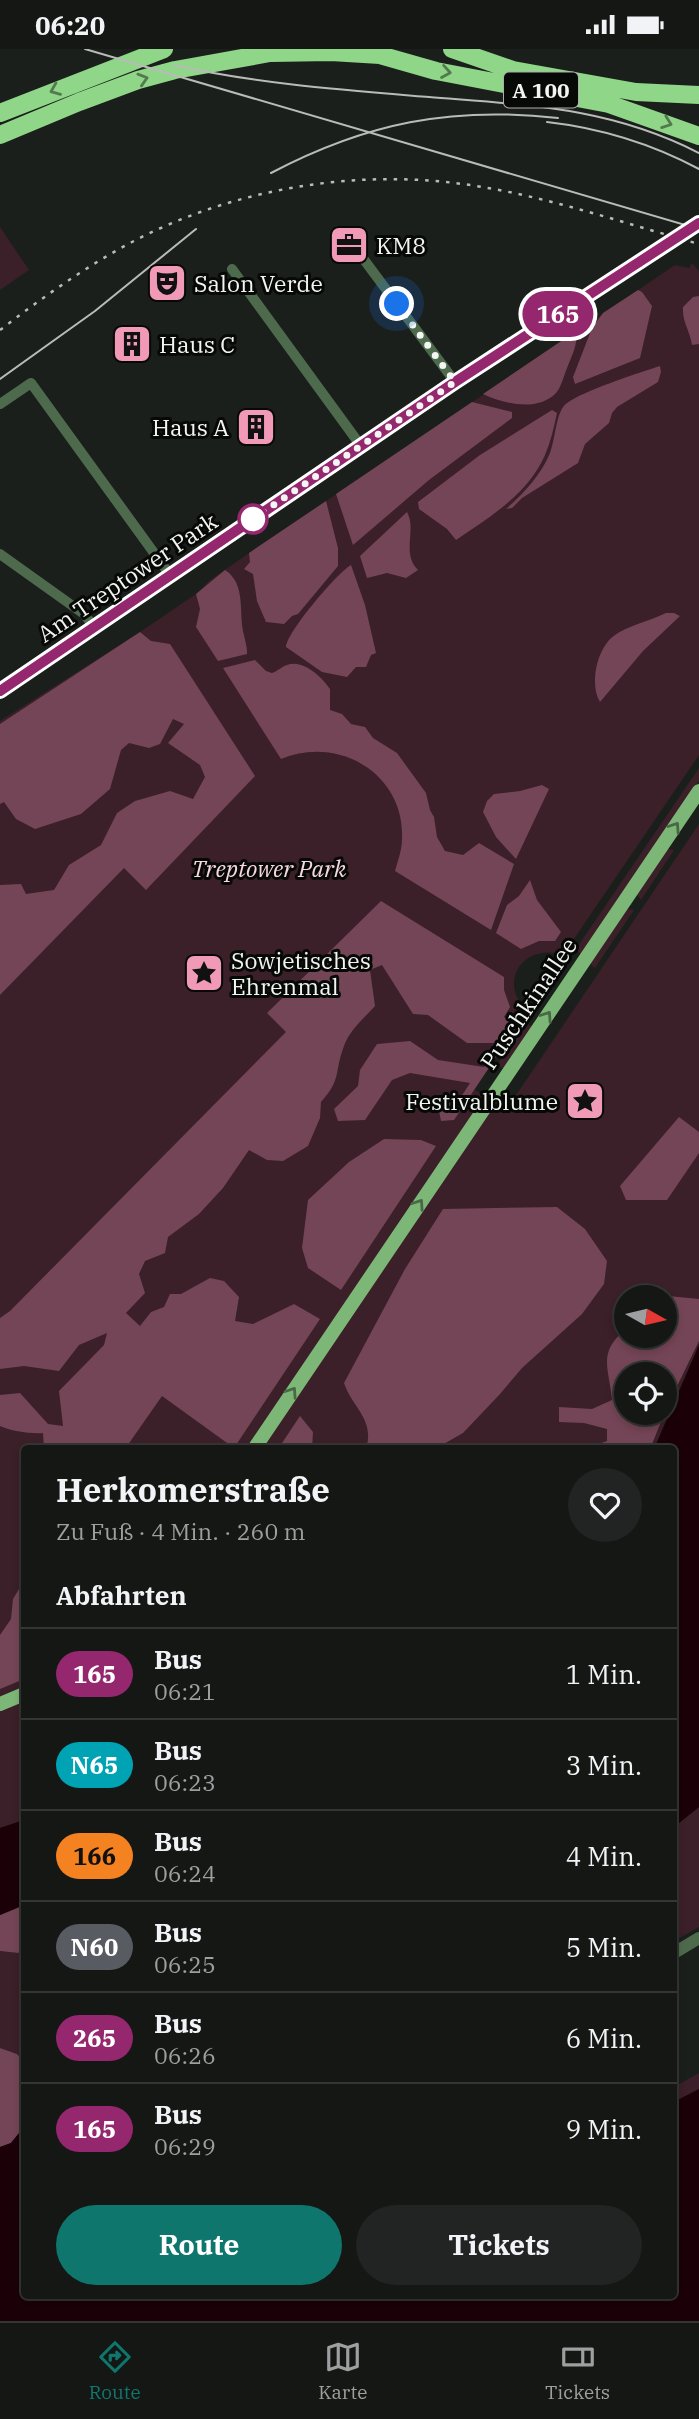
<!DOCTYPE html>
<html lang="de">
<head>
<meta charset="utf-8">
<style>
	:root { --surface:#141714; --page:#212422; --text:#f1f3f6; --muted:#9d9fa0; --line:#333634; --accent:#0f766e }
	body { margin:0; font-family:"IBM Plex Serif",serif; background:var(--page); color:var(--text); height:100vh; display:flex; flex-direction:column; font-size:26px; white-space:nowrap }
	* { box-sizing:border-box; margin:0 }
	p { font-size:23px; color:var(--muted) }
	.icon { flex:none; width:38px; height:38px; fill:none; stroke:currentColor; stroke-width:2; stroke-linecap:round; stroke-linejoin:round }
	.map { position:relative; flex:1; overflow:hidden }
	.panel { position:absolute; left:21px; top:1396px; width:656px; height:854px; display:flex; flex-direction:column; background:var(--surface); border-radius:7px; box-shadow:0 4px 10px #0003,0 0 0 2px var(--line) }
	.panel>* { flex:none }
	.badge { padding:0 14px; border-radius:23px; font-size:24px; line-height:46px }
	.needle { width:46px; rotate:98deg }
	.tools { position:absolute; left:614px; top:1236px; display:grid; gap:14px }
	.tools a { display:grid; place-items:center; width:63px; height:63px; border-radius:50%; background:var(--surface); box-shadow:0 4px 10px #0003,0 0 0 2px var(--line); font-size:35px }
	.you { position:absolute; width:35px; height:35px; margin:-18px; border:5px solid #fff; border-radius:50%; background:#1a73e8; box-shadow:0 0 0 10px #1a73e833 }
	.map>.badge { position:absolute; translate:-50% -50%; box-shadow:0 0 0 4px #fff }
	h2 { padding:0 35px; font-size:26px; line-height:63px }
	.round { display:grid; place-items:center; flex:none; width:74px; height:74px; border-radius:37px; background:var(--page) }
	.summary { display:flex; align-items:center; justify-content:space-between; height:119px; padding:0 35px }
	h1 { font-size:33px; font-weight:700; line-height:52px }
	.primary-button { display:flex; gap:14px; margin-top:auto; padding:14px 35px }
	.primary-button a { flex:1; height:80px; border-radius:42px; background:var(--accent); color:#fff; font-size:28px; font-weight:700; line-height:80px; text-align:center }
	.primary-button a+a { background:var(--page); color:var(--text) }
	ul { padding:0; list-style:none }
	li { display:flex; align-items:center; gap:21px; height:91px; padding:0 35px; border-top:2px solid var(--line) }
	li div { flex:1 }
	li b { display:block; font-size:26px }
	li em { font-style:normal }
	li .badge { min-width:77px; font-weight:700; text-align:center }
	.status { display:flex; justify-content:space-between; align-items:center; height:49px; padding:0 35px; background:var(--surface); direction:ltr }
	.status svg { height:19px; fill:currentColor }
	.dock { display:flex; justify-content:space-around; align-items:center; height:98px; border-top:2px solid var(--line); background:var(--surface); font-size:19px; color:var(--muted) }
	.dock a { display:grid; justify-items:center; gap:4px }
	.dock .active { color:var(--accent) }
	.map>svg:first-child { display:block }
</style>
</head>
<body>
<div class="status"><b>06:20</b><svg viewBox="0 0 49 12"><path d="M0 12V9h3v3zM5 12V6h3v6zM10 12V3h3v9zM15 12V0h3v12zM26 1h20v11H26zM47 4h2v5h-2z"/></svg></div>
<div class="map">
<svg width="699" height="2272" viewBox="0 0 699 2272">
	<rect width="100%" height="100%" fill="#1b1f1b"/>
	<path fill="#3b1f29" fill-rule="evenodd" d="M0 178 29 221 0 241Z
		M692 214 699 222V706L563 906C525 893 497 931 526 961L472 1039 506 1061 699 775V1296L654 1400H24V1771L0 1779V672L140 583 196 545 209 532 249 504 675 216 689 219ZM626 1248H665V1286H626ZM626 1325H665V1363H626Z
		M699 719V732L581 905 577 902 580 894Z
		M668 800 674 801 641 851 637 846Z
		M627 860 634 861 595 919 590 915Z
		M528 975 532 978 504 1020 497 1016 523 979Z
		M699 1758V1878L674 1892V1778Z
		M24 1901V2013L17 2005 0 1999V1902L18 1904Z
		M699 2024V2040L674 2053V2038Z"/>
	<path fill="#744556" d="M638 241 642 243 652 257 640 309 575 335 573 328 592 279 603 264Z
		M699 247V295L692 296C690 282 682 273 683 258L693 248Z
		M576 282C578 296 572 306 567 319 564 326 561 339 556 344 538 363 504 355 483 345Z
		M660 317 661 323 658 333 617 358 612 364 609 374 585 395 578 414 522 449 512 459 506 460C524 444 541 426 550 404 555 391 556 366 564 357 575 344 642 323 660 317Z
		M472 353 512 363V369L429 431 353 496 336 445Z
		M552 361 557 364C554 378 551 392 545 406 528 445 490 468 456 491L447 480 419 460 418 453 480 406Z
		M326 452 338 499V517L298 565 292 567 284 575 266 573 257 552 253 525 244 520 250 513 249 504Z
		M407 463C417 481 401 504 418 521L406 529 387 524 367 529 360 507Z
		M351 516 365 556 376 604 371 606 366 618H356L347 628 322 623 286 598C287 583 337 524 351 516Z
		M225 521C247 535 238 565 244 586 245 592 247 597 247 603V605L218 612 196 578 200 560 196 545Z
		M666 564H674L680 567 643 602 600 653C589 635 597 598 615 586 627 577 652 571 666 564Z
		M140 583 151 592 170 595 255 727 146 841 124 819 0 946V836L21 835 26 845 54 841 69 816 101 796 117 764 135 752 170 742 193 750 205 728 200 716 168 694 184 675 173 670 160 695 149 699 129 694 121 701 110 740 81 765 35 780 16 770 4 753 0 755V675Z
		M255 611 266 622 272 624C278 622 281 618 287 616 303 610 322 628 330 640V661L342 665 351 675 365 678 373 689 397 704 426 744 430 761 434 768 437 788 445 802 463 806 479 794 514 815 491 881 395 822C398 811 402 801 402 790 405 725 339 686 281 710L223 619Z
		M542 736 549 740 516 810 496 788 483 763 487 752 494 745 520 742Z
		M530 831 537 851 561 883 555 892H539L521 900 496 884 507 856 519 847Z
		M381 852 504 928V941L510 958 504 968 517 977 454 1071 441 1072 438 1057 459 1051 470 1034 410 1024 392 1031 365 1071 338 1072 334 1060 358 1037 360 1021 377 995 410 992 438 1011 484 1018 500 994H467L428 966 413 965 382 916 370 921 375 957C364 969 349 982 344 997 334 1023 342 1030 321 1053L320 1069 308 1097 283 1112 267 1111 249 1101 223 1139 199 1165 168 1188 165 1204 145 1212 139 1225 145 1244 126 1264 140 1277 151 1263 164 1258 170 1245H181L210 1229 224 1232 239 1248 235 1272 253 1275 294 1255 320 1270 234 1399 162 1347 125 1400H44L43 1384C30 1385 11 1382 0 1377V1346L20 1344 48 1375 63 1377 59 1342 104 1296 107 1284 79 1296 59 1322 24 1317 0 1320V1269L10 1262 286 983 267 964Z
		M679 1068 699 1083V1104L667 1151H626L620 1137Z
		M384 1090 421 1091 436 1097 341 1241 308 1219 302 1199 308 1151 349 1113Z
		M557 1158 585 1180 607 1212 604 1235 582 1265 522 1319 500 1345 463 1384 435 1400H366C375 1370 353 1360 344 1334L405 1220 443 1160Z
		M668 1247 699 1250V1292L665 1362V1325H626V1363H665L650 1400H585L607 1392V1380L584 1374 559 1373V1358L592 1360 612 1351C609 1318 597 1304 626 1280V1286H665V1249Z
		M300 1367 313 1383 312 1400H278Z
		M24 1537V1630L0 1640V1586L11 1570 13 1550 19 1540Z
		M24 1856V1901L18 1904 0 1902V1866Z
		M0 1999 17 2005 24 2013V2078L11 2094 0 2098Z"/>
	<path fill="#1b0008" d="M699 1296V1758L674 1778V1400H654Z
		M24 1771V1856L0 1866V1779Z
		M699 2040V2272H0V2098L11 2094 24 2078V2247H674V2053Z"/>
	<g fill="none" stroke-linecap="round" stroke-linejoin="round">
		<path stroke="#4e6a4c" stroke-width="10" d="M362 208 455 333
			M232 220 361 397
			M0 355 31 334 170 526
			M0 505 84 565 94 578"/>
		<path stroke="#4e6a4c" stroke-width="12" d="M674 1904 699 1889"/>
		<path stroke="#7db777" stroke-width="14" d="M0 642 455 333 699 174
			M254 1400 699 742
			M0 1655 24 1645"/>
		<path stroke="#8fd689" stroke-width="18" d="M452 0 513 21 636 43 699 46
			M0 64 164 0
			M0 86 79 53 138 31 175 21 270 4 331 3 380 6 436 22 609 55 699 87"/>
		<path stroke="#b8bbb7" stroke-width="2" d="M85 0 699 180
			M174 16C258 35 343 41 429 48 527 56 609 58 699 104
			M547 73C600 79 652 95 699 120
			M271 124C366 74 451 57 558 69
			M0 330 95 262 196 180"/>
		<path stroke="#b8bbb7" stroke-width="2.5" stroke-dasharray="3.5 7" stroke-linecap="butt" d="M0 281C42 249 85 218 132 193 227 143 340 122 446 133 532 142 616 172 699 195"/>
	</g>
	<defs><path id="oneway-chevron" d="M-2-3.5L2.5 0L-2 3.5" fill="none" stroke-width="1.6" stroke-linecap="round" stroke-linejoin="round" transform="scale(1.75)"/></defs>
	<g stroke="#527a4e">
		<use href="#oneway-chevron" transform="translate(446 23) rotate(10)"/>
		<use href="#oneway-chevron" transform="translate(143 30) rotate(-17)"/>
		<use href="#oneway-chevron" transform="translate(55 41) rotate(158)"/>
		<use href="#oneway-chevron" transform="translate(667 74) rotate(20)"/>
	</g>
	<g stroke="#486945">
		<use href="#oneway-chevron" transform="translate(675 778) rotate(-56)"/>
		<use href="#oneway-chevron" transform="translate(547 967) rotate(-56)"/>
		<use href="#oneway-chevron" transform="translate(419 1155) rotate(-56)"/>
		<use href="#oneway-chevron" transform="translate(292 1343) rotate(-56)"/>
	</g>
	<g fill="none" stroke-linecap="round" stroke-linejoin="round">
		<g stroke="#fff" stroke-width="16">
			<path id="line" d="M0 642 455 333 699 174"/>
		</g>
		<use href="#line" stroke="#95276e" stroke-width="10"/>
		<path stroke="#f2f5f1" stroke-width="7" stroke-dasharray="0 12.6" d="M253 470 455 333 397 255"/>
	</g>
	<defs>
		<g id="office-square" transform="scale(2.0125)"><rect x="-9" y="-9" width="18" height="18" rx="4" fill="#f09ab7" stroke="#070907"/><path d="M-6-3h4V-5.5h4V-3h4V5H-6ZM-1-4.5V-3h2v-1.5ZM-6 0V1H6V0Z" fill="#111"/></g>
		<g id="theatre-square" transform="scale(2.0125)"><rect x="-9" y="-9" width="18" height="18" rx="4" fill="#f09ab7" stroke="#070907"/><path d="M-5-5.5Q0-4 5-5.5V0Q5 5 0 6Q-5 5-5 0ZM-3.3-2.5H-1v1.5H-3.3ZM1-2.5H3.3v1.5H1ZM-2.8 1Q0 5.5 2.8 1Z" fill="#111"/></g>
		<g id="building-square" transform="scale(2.0125)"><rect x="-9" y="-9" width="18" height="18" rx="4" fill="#f09ab7" stroke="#070907"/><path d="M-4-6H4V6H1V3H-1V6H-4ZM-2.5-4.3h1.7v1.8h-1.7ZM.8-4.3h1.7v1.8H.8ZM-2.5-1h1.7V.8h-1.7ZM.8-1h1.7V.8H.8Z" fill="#111"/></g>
		<g id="sight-square" transform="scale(2.0125)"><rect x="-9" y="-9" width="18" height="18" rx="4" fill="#f09ab7" stroke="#070907"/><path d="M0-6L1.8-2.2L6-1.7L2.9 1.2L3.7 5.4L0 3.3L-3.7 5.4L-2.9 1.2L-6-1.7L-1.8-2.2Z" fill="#111"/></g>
	</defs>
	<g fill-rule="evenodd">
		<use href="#office-square" x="349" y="196"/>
		<use href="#theatre-square" x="167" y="234"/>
		<use href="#building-square" x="132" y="295"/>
		<use href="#building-square" x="256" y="378"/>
		<use href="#sight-square" x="204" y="924"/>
		<use href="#sight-square" x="585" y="1052"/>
	</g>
	<circle fill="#fff" stroke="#95276e" stroke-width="3.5" cx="253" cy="470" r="14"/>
	<g text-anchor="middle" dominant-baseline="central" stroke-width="6" stroke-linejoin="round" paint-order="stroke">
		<rect fill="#070907" stroke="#acaeab" stroke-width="2" x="504" y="23.5" width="74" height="35" rx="5"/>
		<g font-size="21" font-weight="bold" fill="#f2f5f1">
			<text x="541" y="41">A 100</text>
		</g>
		<g font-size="23" fill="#f2f5f1" stroke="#070907" text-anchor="start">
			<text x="376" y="196">KM8</text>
			<text x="194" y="234">Salon Verde</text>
			<text x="159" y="295">Haus C</text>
			<text x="229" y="378" text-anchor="end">Haus A</text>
			<text x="231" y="911">Sowjetisches<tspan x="231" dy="26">Ehrenmal</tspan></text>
			<text x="558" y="1052" text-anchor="end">Festivalblume</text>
		</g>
		<g font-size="23" fill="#f2f5f1" stroke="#070907">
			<text transform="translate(127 528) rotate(-34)">Am Treptower Park</text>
			<text transform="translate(528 954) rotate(-56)">Puschkinallee</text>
		</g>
		<g font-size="23" font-style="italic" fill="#f9d8e2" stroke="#070907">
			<text x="269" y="819">Treptower Park</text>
		</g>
	</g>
</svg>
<div class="tools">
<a><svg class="needle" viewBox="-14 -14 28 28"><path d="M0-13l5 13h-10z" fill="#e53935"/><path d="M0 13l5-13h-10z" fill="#9d9fa0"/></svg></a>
<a><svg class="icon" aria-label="locate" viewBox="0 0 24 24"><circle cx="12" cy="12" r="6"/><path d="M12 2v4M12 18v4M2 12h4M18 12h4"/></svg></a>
</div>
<div class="you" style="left:397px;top:255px"></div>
<b class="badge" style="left:558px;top:265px;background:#95276e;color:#fff">165</b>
<section class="panel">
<div class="summary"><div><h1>Herkomerstraße</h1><p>Zu Fuß · 4 Min. · 260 m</p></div><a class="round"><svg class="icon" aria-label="heart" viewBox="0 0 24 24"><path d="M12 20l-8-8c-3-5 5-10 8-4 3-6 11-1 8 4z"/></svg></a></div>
<h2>Abfahrten</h2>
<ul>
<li><span class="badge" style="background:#95276e;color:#fff">165</span><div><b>Bus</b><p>06:21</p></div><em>1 Min.</em></li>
<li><span class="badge" style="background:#00a3b4;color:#fff">N65</span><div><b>Bus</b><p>06:23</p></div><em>3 Min.</em></li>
<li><span class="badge" style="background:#f58220;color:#111">166</span><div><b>Bus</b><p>06:24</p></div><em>4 Min.</em></li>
<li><span class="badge" style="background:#595b62;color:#fff">N60</span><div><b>Bus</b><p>06:25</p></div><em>5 Min.</em></li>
<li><span class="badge" style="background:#95276e;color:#fff">265</span><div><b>Bus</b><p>06:26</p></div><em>6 Min.</em></li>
<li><span class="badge" style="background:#95276e;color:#fff">165</span><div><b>Bus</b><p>06:29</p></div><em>9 Min.</em></li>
</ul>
<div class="primary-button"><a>Route</a><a>Tickets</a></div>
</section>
</div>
<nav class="dock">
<a class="active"><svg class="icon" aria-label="directions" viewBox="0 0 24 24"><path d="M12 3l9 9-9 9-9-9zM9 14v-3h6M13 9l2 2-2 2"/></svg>Route</a>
<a><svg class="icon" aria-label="map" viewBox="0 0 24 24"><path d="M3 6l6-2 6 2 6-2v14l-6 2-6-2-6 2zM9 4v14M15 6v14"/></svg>Karte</a>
<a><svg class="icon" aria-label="tickets" viewBox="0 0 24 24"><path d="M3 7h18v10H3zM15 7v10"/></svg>Tickets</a>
</nav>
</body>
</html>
